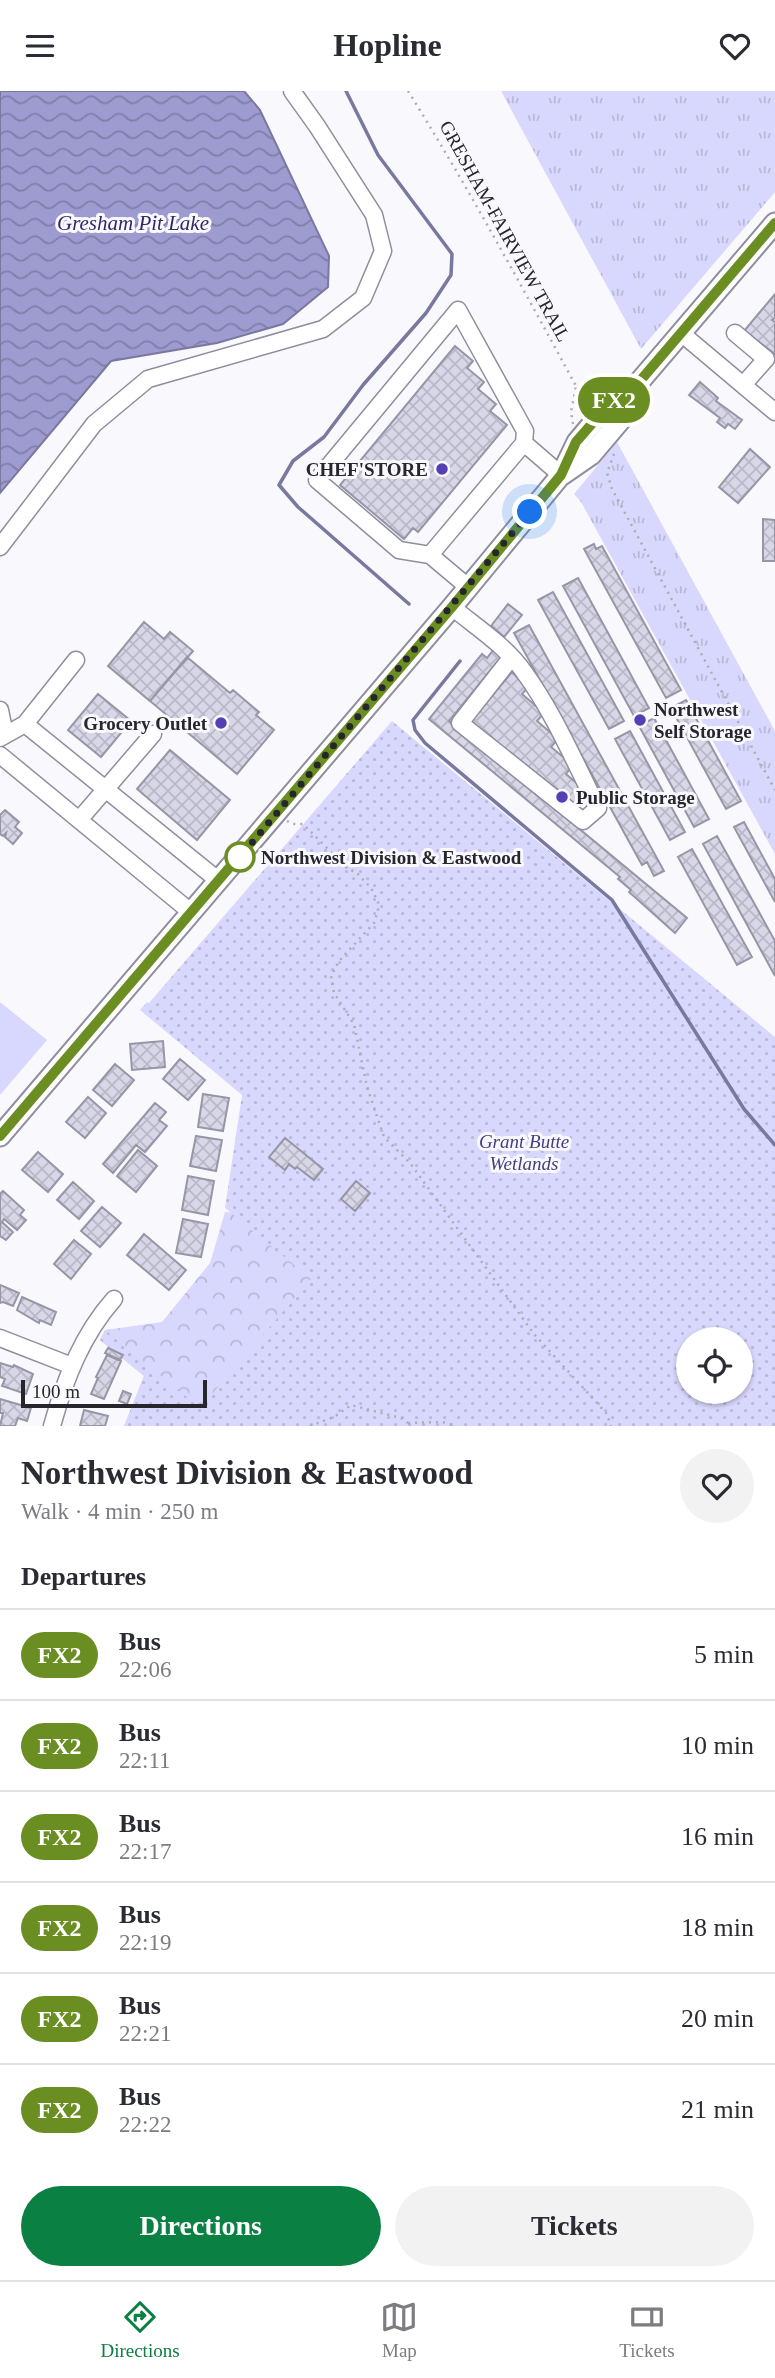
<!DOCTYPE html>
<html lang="en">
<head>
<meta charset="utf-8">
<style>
	:root { --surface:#fff; --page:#f2f2f3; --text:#2b2b33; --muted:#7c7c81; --line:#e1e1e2; --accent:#0b8043 }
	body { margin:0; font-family:Georgia,serif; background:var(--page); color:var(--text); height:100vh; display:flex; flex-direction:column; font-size:26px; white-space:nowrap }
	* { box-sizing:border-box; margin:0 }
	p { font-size:23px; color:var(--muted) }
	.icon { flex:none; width:38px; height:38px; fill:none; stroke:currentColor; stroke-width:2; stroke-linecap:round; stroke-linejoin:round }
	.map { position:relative; height:1335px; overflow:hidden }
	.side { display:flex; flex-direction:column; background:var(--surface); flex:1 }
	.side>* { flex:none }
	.badge { padding:0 14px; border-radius:23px; font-size:24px; line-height:46px }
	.buttons { position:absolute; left:676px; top:1236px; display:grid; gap:14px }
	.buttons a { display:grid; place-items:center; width:77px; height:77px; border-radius:50%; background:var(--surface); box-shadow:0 2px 5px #0004; font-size:35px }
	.scale { position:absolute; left:21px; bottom:18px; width:186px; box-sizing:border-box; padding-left:7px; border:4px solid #26262c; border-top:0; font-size:19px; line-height:24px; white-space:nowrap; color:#26262c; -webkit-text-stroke:5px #f9f9fd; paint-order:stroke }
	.you { position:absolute; width:35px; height:35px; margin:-18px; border:5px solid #fff; border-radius:50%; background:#1a73e8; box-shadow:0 0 0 10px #1a73e833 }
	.map>.badge { position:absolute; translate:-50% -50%; box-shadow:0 0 0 4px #fff }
	h2 { padding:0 21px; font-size:26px; line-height:63px }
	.round { display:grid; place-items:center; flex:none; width:74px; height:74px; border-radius:37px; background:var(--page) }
	.overview { display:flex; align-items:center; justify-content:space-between; height:119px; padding:0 21px }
	h1 { font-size:33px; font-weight:700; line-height:52px }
	.button { display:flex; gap:14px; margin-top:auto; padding:14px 21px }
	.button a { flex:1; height:80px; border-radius:42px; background:var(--accent); color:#fff; font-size:28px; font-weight:700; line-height:80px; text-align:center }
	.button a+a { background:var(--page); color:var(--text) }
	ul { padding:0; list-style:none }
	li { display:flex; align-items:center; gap:21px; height:91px; padding:0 21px; border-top:2px solid var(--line) }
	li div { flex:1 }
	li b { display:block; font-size:26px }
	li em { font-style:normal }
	li .badge { min-width:77px; font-weight:700; text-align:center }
	header { display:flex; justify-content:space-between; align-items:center; height:91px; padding:0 21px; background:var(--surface); font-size:32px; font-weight:700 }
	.dock { display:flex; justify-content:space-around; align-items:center; height:98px; border-top:2px solid var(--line); background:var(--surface); font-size:19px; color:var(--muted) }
	.dock a { display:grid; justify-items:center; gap:4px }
	.dock .active { color:var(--accent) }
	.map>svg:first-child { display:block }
</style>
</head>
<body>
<header><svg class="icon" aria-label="menu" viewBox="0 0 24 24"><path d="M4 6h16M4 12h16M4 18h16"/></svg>Hopline<svg class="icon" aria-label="heart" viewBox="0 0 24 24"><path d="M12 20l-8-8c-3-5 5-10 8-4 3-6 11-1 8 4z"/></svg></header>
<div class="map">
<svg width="775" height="1335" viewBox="0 0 775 1335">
	<defs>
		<pattern id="grass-tufts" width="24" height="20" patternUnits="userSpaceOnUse" patternTransform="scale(1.75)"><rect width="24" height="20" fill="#d8d7fd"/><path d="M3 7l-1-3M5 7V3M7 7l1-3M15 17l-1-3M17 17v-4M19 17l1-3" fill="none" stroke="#b9b8d9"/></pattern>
		<pattern id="forest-crowns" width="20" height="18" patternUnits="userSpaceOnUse" patternTransform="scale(1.75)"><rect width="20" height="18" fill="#d8d7fd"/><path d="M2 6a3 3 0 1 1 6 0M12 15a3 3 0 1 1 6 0" fill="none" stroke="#b9b8d9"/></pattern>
		<pattern id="park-dots" width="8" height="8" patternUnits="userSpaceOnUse" patternTransform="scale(1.75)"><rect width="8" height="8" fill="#d8d7fd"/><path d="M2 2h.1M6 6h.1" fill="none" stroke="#b9b8d9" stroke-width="1.8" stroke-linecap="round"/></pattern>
		<pattern id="water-waves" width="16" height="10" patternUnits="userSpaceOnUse" patternTransform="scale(1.75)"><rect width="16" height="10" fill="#9d9bd0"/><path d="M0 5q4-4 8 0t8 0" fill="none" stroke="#807ea9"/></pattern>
		<pattern id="building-cross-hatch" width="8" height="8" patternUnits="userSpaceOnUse" patternTransform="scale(1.75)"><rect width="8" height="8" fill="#d7d7e8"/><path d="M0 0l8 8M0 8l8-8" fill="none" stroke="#b8b8c7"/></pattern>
	</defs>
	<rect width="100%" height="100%" fill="#f9f9fd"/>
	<path fill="url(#grass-tufts)" d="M501 0H775V101L641 258Z
		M617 351 775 640V763L581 411 574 403Z"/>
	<path fill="url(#forest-crowns)" d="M225 1121 355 1131 688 1300H740L775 1335H124L144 1285 100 1249 105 1239 162 1231 210 1172Z"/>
	<path fill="url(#park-dots)" fill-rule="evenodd" d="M392 630 775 946V1335H124L144 1285 100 1249 105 1239 200 1317 311 1188 225 1117 242 1004 140 919 147 911 149 912ZM688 1248H740V1300H688Z"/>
	<path fill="#d8d7fd" d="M0 911 47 949 0 1004Z"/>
	<path fill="url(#water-waves)" stroke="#79789f" stroke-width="2" d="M0 0H244L260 19 329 165 328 196 283 233 217 252 111 270 0 402Z"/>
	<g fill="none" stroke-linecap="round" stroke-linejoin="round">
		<path stroke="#79789f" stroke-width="3.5" d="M346 0 378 64 452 163 451 184 426 222 363 294 324 346 293 370 279 394 298 416 409 513
			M460 570 413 629 415 639 425 652 612 809 744 1018 775 1054"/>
	</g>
	<path fill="url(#building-cross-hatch)" stroke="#9796a7" stroke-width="2" d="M775 203V227L772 229 775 231V263L744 240Z
		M455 255 473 270 467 277 484 291 478 298 496 313 490 320 507 334 418 441 413 437 404 448 340 394Z
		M700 291 718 307 716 310 742 329 735 338 728 333 725 337 717 331 720 327 689 304Z
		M750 358 770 376 738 412 719 396Z
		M763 428 775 429V470H763Z
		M594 453 596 458 602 455 681 599 666 607 584 458Z
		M578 487 649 617 634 625 563 495Z
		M553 501 624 630 609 638 538 509Z
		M508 513 522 524 504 546 491 535Z
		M144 531 164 548 170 541 193 560 150 610 108 575Z
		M529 534 664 780 654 785 647 771 642 774 514 542Z
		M494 558 502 565 449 630 687 827 675 842 629 801 631 799 618 788 620 786 429 628 482 563 487 567Z
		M187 566 230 602 233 599 259 621 256 624 274 639 237 683 150 610Z
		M512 581 529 595 522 603 544 622 537 630 558 648 551 656 573 674 566 683 587 701 575 716 471 630Z
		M98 603 131 630 101 666 68 639Z
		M686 609 741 710 726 718 671 617Z
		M654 627 709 728 694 736 639 635Z
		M630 640 685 741 670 749 615 648Z
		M170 659 230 709 197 749 137 698Z
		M5 719 19 731 15 736 22 742 13 753 5 746 6 742 3 745 0 743V724Z
		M744 731 775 788V811L734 736Z
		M717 745 775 850V885L703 753Z
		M692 758 752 866 737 874 678 766Z
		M163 950 165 976 132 979 130 953Z
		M180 968 205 989 188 1009 163 988Z
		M115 973 134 989 112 1015 93 999Z
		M203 1003 229 1007 223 1040 198 1036Z
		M88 1006 106 1022 85 1047 66 1031Z
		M155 1012 166 1021 159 1029 167 1035 145 1061 136 1054 113 1082 103 1073Z
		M196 1045 222 1049 216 1080 190 1075Z
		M285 1047 323 1078 314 1089 297 1076 295 1078 289 1073 285 1079 269 1066Z
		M138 1059 157 1075 136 1101 117 1085Z
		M38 1061 63 1083 48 1101 22 1079Z
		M188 1085 214 1090 208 1124 182 1119Z
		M356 1090 370 1102 355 1120 341 1108Z
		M73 1091 94 1110 79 1128 57 1109Z
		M3 1100 24 1119 20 1124 26 1129 17 1139 4 1128 2 1131 13 1141 6 1149 0 1145V1103Z
		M102 1116 121 1132 100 1156 81 1140Z
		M183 1128 208 1133 201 1166 176 1162Z
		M144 1143 186 1179 169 1199 127 1164Z
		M74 1149 91 1163 71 1188 54 1173Z
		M0 1194 19 1202 13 1215 3 1211 0 1212Z
		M22 1206 56 1221 51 1234 40 1229 39 1232 17 1219Z
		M108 1257 123 1264 120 1269 105 1262Z
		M107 1264 121 1270 104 1308 91 1303 98 1287 96 1286Z
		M0 1272 13 1276 14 1274 33 1283 26 1303 2 1295 5 1288 0 1286Z
		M123 1300 131 1303 127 1313 119 1310Z
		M0 1308 31 1317 27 1330 18 1327 15 1335H0L3 1322H0Z
		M84 1319 108 1325 105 1335H80Z"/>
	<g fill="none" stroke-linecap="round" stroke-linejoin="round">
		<g stroke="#8e8e9e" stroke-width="19">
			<path id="minor" d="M681 242 775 321
				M735 242 766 268 743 294
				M0 456 94 333 148 288 323 238 363 207 383 160 374 124 317 35 292 0
				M430 464 524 352
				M468 496 430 464 399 459 317 389 458 219 525 340 524 352 561 384
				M452 516C476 536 506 555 524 581 554 622 575 672 598 717L583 730 460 632 511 567
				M0 619 3 634 0 639
				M25 633 76 569
				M0 647 25 633 219 790
				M0 664 192 822
				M79 729 153 643
				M0 1247 72 1275
				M52 1335C65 1288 82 1244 114 1208"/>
		</g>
		<g stroke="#8e8e9e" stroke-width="23">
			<path id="major" d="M562 384 591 364 624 325 638 294
				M0 1045 452 516 561 384 577 351 609 313 640 290 775 132"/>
		</g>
		<path stroke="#acacb1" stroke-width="2.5" stroke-dasharray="2 5" stroke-linecap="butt" d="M408 0C468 96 522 196 576 295L586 317
			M573 333 571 321 576 295
			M614 363 607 382 612 398 775 699
			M287 730 293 733H303L348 778 356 781 371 797 378 811V819L374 832 339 870 331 885 334 902 354 933 367 996 384 1046 410 1072 534 1243 607 1323 611 1335
			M408 1332 442 1331 456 1335
			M310 1335 334 1326 351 1314 401 1327 408 1332 405 1335"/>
		<use href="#minor" stroke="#fff" stroke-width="16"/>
		<use href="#major" stroke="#fff" stroke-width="19"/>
	</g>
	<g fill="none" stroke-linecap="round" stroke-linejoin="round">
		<g stroke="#fff" stroke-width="16">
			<path id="line" d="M0 1045 452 516 561 384 576 351 609 313 640 290 775 132"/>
		</g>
		<use href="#line" stroke="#6b8e23" stroke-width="10"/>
		<path stroke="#26262c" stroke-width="7" stroke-dasharray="0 12.6" d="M240 766 234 773 530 421"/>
	</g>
	<g fill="#563eb5" stroke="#f9f9fd" stroke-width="2.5">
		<circle cx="442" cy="378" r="7"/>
		<circle cx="640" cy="629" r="7"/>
		<circle cx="221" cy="632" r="7"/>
		<circle cx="562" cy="706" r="7"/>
	</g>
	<circle fill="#fff" stroke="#6b8e23" stroke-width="3.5" cx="240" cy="766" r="14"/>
	<g text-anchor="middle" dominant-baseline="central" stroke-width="6" stroke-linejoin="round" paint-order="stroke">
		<g font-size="19" fill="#26262c" stroke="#f9f9fd">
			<text transform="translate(505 140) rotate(61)">GRESHAM-FAIRVIEW TRAIL</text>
		</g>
		<g font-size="19" font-weight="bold" fill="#26262c" stroke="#f9f9fd" text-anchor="end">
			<text x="428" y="378">CHEF'STORE</text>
			<text x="654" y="618" text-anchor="start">Northwest<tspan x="654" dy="22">Self Storage</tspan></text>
			<text x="207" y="632">Grocery Outlet</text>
			<text x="576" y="706" text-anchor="start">Public Storage</text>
		</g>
		<g font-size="19" font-weight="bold" fill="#26262c" stroke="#f9f9fd" text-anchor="start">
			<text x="261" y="766">Northwest Division &amp; Eastwood</text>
		</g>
		<g font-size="19" font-style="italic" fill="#453d7f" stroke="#f9f9fd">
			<text x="524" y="1050">Grant Butte<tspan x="524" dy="22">Wetlands</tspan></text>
		</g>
		<g font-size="21" font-style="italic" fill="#322867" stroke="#f9f9fd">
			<text x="133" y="132">Gresham Pit Lake</text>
		</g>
	</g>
</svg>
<div class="buttons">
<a><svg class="icon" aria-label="locate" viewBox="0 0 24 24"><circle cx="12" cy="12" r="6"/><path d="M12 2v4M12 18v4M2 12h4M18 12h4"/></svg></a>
</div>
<div class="scale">100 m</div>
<div class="you" style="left:530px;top:421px"></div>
<b class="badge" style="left:614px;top:309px;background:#6b8e23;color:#fff">FX2</b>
</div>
<section class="side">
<div class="overview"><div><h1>Northwest Division &amp; Eastwood</h1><p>Walk · 4 min · 250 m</p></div><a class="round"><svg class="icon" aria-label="heart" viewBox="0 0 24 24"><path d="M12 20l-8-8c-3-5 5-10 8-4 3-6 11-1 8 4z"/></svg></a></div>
<h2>Departures</h2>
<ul>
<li><span class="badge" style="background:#6b8e23;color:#fff">FX2</span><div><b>Bus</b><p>22:06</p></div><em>5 min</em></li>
<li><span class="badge" style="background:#6b8e23;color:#fff">FX2</span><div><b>Bus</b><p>22:11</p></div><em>10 min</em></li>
<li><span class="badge" style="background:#6b8e23;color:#fff">FX2</span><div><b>Bus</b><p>22:17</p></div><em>16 min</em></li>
<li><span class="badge" style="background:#6b8e23;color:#fff">FX2</span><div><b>Bus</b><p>22:19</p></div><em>18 min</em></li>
<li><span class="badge" style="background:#6b8e23;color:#fff">FX2</span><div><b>Bus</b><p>22:21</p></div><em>20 min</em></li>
<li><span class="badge" style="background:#6b8e23;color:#fff">FX2</span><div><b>Bus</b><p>22:22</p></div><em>21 min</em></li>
</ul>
<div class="button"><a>Directions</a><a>Tickets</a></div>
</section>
<nav class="dock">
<a class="active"><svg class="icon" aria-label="directions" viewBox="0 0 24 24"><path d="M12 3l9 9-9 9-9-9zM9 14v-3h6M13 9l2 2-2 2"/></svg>Directions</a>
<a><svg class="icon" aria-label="map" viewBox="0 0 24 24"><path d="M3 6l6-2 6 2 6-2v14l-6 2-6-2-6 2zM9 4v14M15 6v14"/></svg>Map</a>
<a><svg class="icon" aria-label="tickets" viewBox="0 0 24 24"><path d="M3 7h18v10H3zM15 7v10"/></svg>Tickets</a>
</nav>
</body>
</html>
